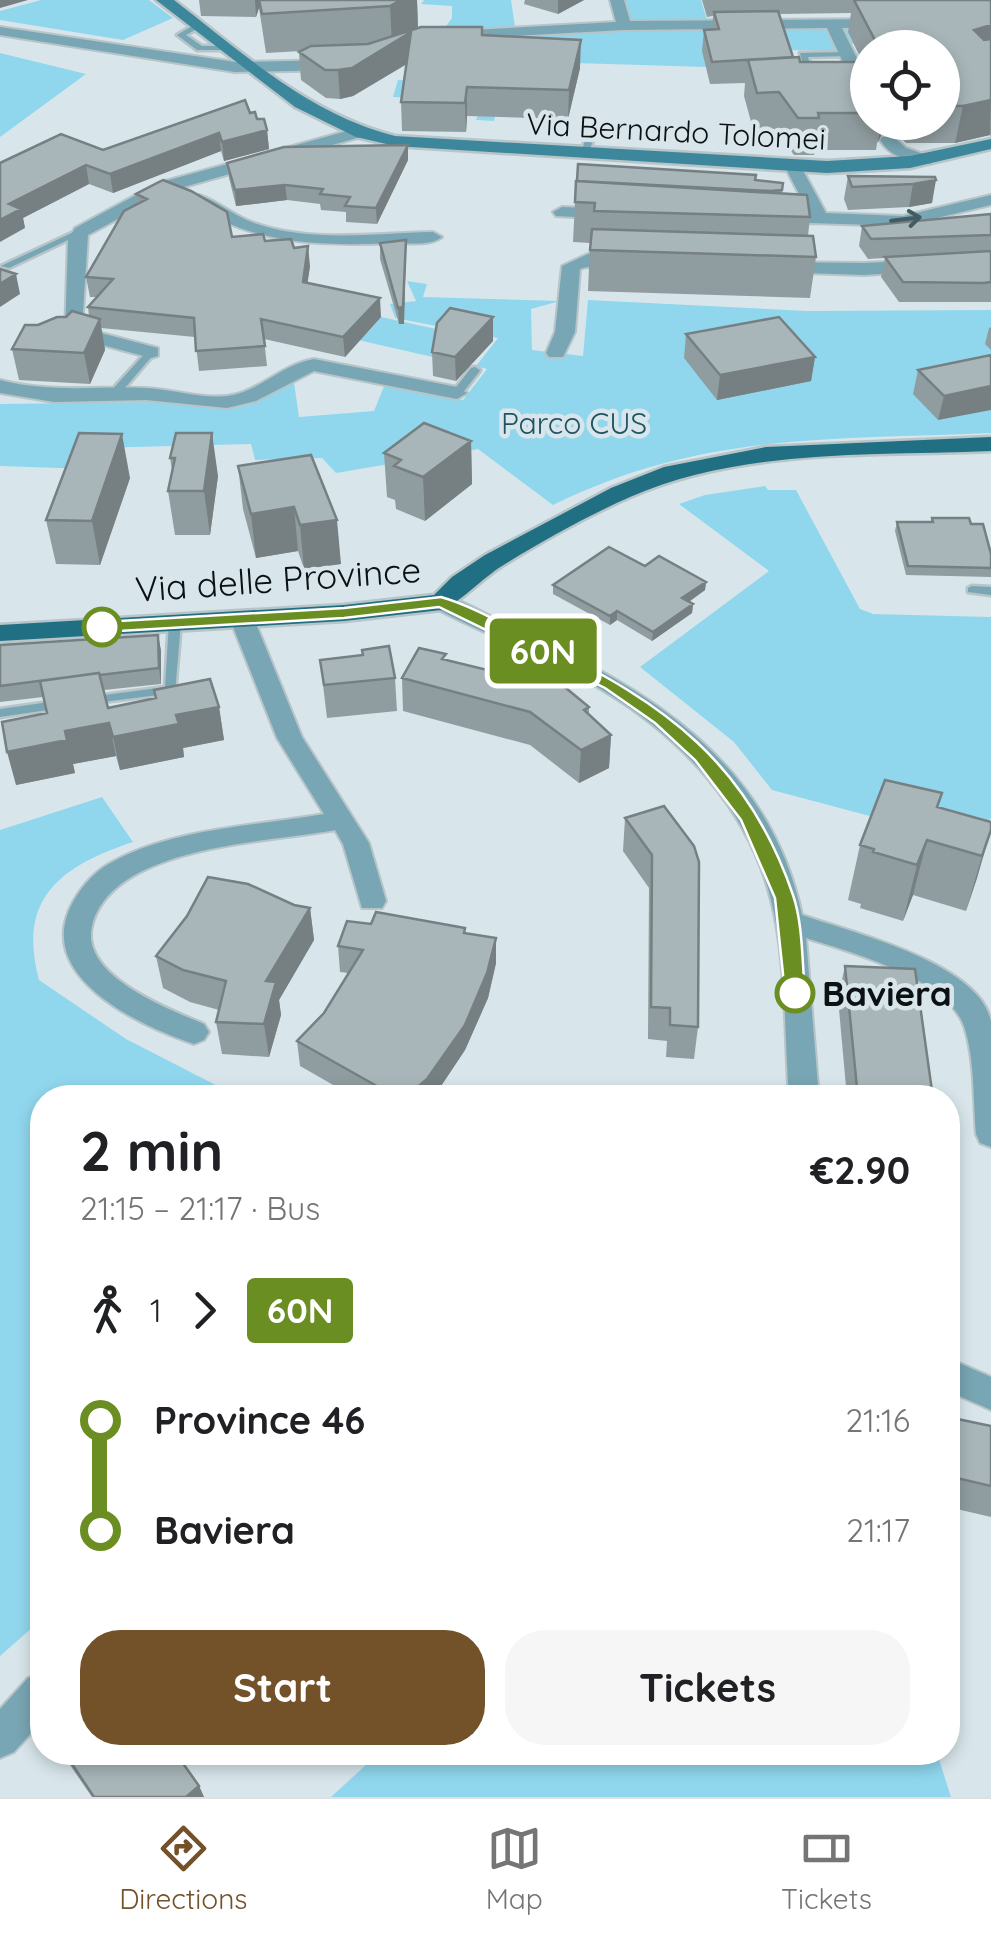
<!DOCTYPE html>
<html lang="en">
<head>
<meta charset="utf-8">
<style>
	:root { --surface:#fff; --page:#f6f6f6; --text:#202124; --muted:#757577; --line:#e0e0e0; --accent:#735129 }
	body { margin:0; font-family:Quicksand,sans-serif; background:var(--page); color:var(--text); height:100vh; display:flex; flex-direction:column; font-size:38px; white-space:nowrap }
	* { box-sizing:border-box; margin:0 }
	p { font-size:32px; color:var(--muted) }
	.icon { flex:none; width:55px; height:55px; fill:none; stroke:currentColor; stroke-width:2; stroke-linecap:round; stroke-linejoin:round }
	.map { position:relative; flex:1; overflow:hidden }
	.drawer { position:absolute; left:30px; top:1085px; width:930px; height:680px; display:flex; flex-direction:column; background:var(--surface); border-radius:40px; box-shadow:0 5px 15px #0003 }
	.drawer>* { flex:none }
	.badge { padding:0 20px; border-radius:8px; font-size:35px; line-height:65px }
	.fabs { position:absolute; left:850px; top:30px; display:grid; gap:20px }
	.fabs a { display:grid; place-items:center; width:110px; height:110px; border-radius:50%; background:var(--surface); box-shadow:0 5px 15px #0003; font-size:50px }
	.map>.badge { position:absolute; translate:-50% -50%; box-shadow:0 0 0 5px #fff }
	.legs { display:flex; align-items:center; gap:15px; height:110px; padding:0 50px; font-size:32px }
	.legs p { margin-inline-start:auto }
	.head { display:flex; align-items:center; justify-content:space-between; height:170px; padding:0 50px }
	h1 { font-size:55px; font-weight:700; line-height:75px }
	.action { display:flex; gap:20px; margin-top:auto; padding:20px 50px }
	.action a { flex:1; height:115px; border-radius:40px; background:var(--accent); color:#fff; font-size:40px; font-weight:700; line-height:115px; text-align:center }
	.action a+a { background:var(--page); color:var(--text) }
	ul { padding:0 50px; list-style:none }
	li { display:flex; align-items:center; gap:35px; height:110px; font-size:38px }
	li i { display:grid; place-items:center; width:15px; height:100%; margin:0 12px; background:currentColor }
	li i::after { content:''; width:25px; height:25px; margin:-12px; border:8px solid; border-radius:50%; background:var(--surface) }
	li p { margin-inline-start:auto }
	li:first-child i { background:linear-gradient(#0000 50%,currentColor 0) }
	li:last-child i { background:linear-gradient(currentColor 50%,#0000 0) }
	.dock { display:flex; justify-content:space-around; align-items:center; height:140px; border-top:2px solid var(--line); background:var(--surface); font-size:28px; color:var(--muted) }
	.dock a { display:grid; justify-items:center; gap:5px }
	.dock .selected { color:var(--accent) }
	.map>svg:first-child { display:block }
</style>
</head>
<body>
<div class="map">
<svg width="991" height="1797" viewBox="0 0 991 1797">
	<rect width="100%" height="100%" fill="#d8e6eb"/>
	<path fill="#90d7ed" d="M41 0H149L173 18 123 40 0 20V11Z
		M424 0H511L515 27 610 26 611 30 966 27 991 42 833 44 835 50 703 51 706 67 509 61 494 121 476 120 484 100 393 97 398 80 487 83 439 36 452 18V6L421 4Z
		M625 0H701L707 20 630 21Z
		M0 53 86 74 0 137Z
		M407 281 427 284 423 297 560 301 531 309 532 350 583 356 588 300 807 311 991 310V433C832 440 700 432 553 505L478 449 336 473 322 458 255 460 251 444 94 448 88 469 0 466V404L153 402 229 409 248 405 293 376 299 417 374 411 385 384 463 400 487 369 476 366 498 338 395 318 390 304 416 301Z
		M381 317 450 332 446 360 336 335 369 331Z
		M765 486 768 490H796L860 609 873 614 991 617V818L971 843 772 790 734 742 640 667 769 571 679 504 705 495Z
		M102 797 133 842C61 866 17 898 39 980L126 1039 239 1097 42 1098V1619L0 1656V830Z
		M380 1752 937 1753 951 1797H331Z"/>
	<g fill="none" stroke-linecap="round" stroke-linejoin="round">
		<g stroke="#b7c4c8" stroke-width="5">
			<path id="lane" d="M197 23H200V27L186 35 202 46H228L232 48 231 50H197L177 35Z
				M845 52 849 54 848 56 808 57 814 77 810 79 806 77 800 53Z
				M590 123 597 125 589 154 585 157 581 154Z
				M78 230 85 232 9 268 1 266Z
				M151 349 154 350V354L118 396H110V392L148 350Z
				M475 367 480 370 479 372 461 395H453V391L471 368Z
				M972 586 991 587V595L968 592V588Z
				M175 618 181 622 175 693 86 704 84 701 86 698 90 697 165 687 169 622Z
				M64 700 70 704 68 707 0 717V709Z"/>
		</g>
		<g stroke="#b7c4c8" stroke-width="4">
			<path id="street" d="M610 0H624L630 21 885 19 892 23 885 27 842 28 868 81V104L860 99 827 28 624 30 473 38 466 34 473 30 616 22Z
				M0 27 235 62 338 60 346 65 338 70 235 72 0 35Z
				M358 128 364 130V136L170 191 88 235 82 328 158 348V356L151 358 65 335 68 240 75 228 158 183Z
				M882 137H894L906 148 938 159 930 164C909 160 892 159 880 140Z
				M792 160 800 165 826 213 903 216 991 195V205L903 226 811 223 769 227V219L809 213 784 165Z
				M199 195C218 201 234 216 254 223 310 243 375 233 433 232L442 237C431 246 412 243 397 243 324 246 255 246 193 204V196Z
				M562 207 613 209 622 214 613 219 556 216 553 212Z
				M588 254 625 255 634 260C620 271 597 262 580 269L575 332 563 357H549L546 353 555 332 562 266Z
				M991 257V267L864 275 778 272 769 267 778 262 864 263Z
				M314 359 457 387 467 393 457 399 314 371 256 401 227 408 146 400 54 402 0 393V380C50 393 95 386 145 388 175 389 208 402 237 394 265 386 284 364 314 359Z
				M441 595C467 601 493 619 517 630 649 688 770 763 802 915 850 932 981 963 991 1022 991 1062 991 1107 991 1147L980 1143 976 1134C973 1099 975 1060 964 1026 947 978 850 952 806 938L819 1098H789C784 1032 787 964 771 900 749 810 682 738 604 691 550 658 489 637 433 607L429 602Z
				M242 612 254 619 302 737 369 843 386 901 382 908H362L343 844 335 830C267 843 112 845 92 926 80 976 169 1009 204 1024L209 1032 204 1040 194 1044C138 1025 32 976 73 902 83 884 97 869 116 860 178 828 256 826 324 814L277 738 230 619Z
				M948 1358 991 1377V1410L948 1391Z
				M42 1672V1721L14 1752 0 1758V1709L28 1678Z"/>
		</g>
		<g stroke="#b7c4c8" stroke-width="5">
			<path id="secondary" d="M156 0H174C243 53 308 114 395 136L827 161 910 156 991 139V149L910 168 827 173 395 146 356 137 295 107Z"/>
		</g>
		<g stroke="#b7c4c8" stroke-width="5">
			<path id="primary" d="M991 437V451C871 456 741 448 630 497 587 516 542 541 502 566 485 576 456 606 441 610L344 621 0 641V625L344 605 434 595 452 577 485 555 611 488 664 467 766 447Z"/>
		</g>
		<use href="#lane" fill="#79a6b4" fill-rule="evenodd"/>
		<use href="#street" fill="#79a6b4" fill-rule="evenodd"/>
		<use href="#secondary" fill="#3d879c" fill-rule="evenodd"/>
		<use href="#primary" fill="#216f83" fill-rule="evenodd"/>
	</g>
	<path fill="#909da0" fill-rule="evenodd" d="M199 0H417L418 28 482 35 580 68 568 119 467 116 466 132 402 131 401 102 406 64 353 96 340 99 326 98 301 80 299 52 301 51 266 53 259 8 256 17 201 16Z
		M525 0H584L558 14 524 4Z
		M702 0H991V137L990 135 955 143H906L897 134 882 133 877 143 876 150H815L814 155H794L775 129H753L744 96 745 83 710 84 702 51 704 30H712L713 16 707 17ZM851 13 848 32 864 65 800 62 793 57 779 14ZM868 48H942V122H868Z
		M250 113 267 130 269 149 224 161 221 151 113 193 89 184 23 218 25 228 0 163 103 150Z
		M408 145V160L377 224 346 222V212L321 210 320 204 287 200 236 206 229 178 227 163Z
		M848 176 935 177 932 203 909 207 848 210 844 199Z
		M755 180 783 183 782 194 810 217 808 236 816 257 810 298 588 291 590 243 573 242 575 202Z
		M136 194 232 237 265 241 294 248 310 266 307 283 381 317 345 357 264 339 267 366 199 371 195 337 101 328 105 350 90 384 19 380 12 349 38 325 89 316 88 307 97 297H90L86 277 137 204Z
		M991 214V302H899L881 277 885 258 868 259 859 246 862 226Z
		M406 240 404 324H399L380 259V243Z
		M493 317V341L456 381 433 376 432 352Z
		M991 327V350L985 344 989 328Z
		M686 334 815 357 811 381 717 400 684 358Z
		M991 355 938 420 913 394 918 370Z
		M176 433 218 476 210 535H175L168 491 172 470 170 458Z
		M471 441 472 484 425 521 396 509 395 500 387 497 384 453Z
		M311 455 341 564 304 569 298 551 256 558 243 509 238 466Z
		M130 478 100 565 56 564 46 520Z
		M932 518 971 524 991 554V577L906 575 895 531 897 522H931Z
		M645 566 706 582 705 590 689 602 693 604 692 613 652 641 617 620 610 625 553 594V585Z
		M158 635 161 651V684L104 690 108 708 219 707 224 740 183 748 184 757 120 770 116 756 73 764 75 773 16 785 47 713 43 697 0 702V645Z
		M320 660 395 678 397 711 327 718Z
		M446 660 589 707V715L611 735 609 768 579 783 530 745 403 711 402 678Z
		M664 806 698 1027 694 1059 666 1057 667 1041 648 1039 649 888 623 851 625 818Z
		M938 807 991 822 977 878 966 911 913 895 903 921 860 908 861 904 848 900 860 845Z
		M294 905 310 908 314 940 279 1000 281 1015 269 1057 222 1054 216 1022 219 1010 190 1002 163 988 156 956Z
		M371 924 465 933 496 963 488 998 465 1050 433 1098H356L300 1066 297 1041 324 1013 348 973 340 972 338 946Z
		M845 966 933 1098H847L838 998Z
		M948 1417 991 1426V1517L948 1507Z
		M61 1752H175L199 1786 204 1797H92Z"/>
	<path fill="#767f82" d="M0 0H28L0 8Z
		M255 0H259V8L256 17Z
		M401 0H417L418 29 412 61 353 96 340 99 338 70 392 44 390 6Z
		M558 0H584L558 14Z
		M991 25V59L974 30Z
		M581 40 580 68 568 119 569 90Z
		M467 87V116L466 132 465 103Z
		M991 100 990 135 955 143 963 106Z
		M881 122H884L882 133 878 143Z
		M267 130 269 149 224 161 222 142Z
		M219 133 221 151 113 193 110 174Z
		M408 145V160L377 224 376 208Z
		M86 165 89 184 23 218 25 228 0 242V220L9 204Z
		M936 180 932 203 909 207 913 184Z
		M285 185 287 200 236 206 235 190Z
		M406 240 404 324H399L398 308Z
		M308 246 310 266 305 301 303 282Z
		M16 274 20 294 0 307V284Z
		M380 298 381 317 345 357 343 337Z
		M493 317V341L456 381 455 357Z
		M100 319 105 350 90 384 84 353Z
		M815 357 811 381 717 400 720 375Z
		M991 386V410L938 420 944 396Z
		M212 433 218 476 210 535 204 491Z
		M122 434 130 478 100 565 92 521Z
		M471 441 472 484 425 521 423 477Z
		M294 507 298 551 256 558 251 514Z
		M337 520 341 564 304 569 300 525Z
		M706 582 705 590 681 607 682 598Z
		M693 604 692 613 652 641 653 632Z
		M617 611V620L610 625V616Z
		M158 635 161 651V684L159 668Z
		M219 707 224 740 183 748 184 757 120 770 113 737 176 715Z
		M109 723 116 756 73 764 75 773 16 785 7 752 65 731Z
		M611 735 609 768 579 783 581 750Z
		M991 830 977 878 966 911 982 856Z
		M927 840 913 895 903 921 917 865Z
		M310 908 314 940 279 1000 281 1015 269 1057 264 1024 266 981Z
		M496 938V963L488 998 465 1050 433 1098H405Z
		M199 1786 204 1797H186Z"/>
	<path fill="#a8b6ba" stroke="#767f82" stroke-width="2.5" d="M259 0H401L390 6 262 14Z
		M854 0H991V25L974 30 984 40 991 39V100L963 106H942V48H877V44Z
		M778 11 793 57 712 62 704 30 719 29 714 12Z
		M421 27H482V35L581 40 569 90 467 87 465 103 401 102 411 32 352 68 338 70H325L299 52 311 46 368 44Z
		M799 57 800 62H860L868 67V113H818L819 118H798L779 92 757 93 748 60Z
		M245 100 250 113 255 112 257 119H264L267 130 222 142 219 133 110 174 86 165 9 204 21 209 0 220V163L61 134 103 150Z
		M408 145 376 208 345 206 350 197 320 194 323 189 285 185 235 190 227 163 284 147Z
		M578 164 756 175 755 180 783 183 782 190 771 191 577 181Z
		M848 176 935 177 936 180 913 184 852 187Z
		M163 180 191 191 227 212 232 237 263 234 265 241 291 239 294 248 308 246 303 282 380 298 343 337 261 319 265 346 196 351 194 318 88 307 113 279 86 277 124 211 147 199 136 194Z
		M576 181 807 195 810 217 594 211 595 203 575 202Z
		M991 214V235L871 239 862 226Z
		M592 229 813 236 816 257 590 250Z
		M406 240 403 307 398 308 380 243Z
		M991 251V282L983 283 903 282 885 257Z
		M0 269 16 274 0 284Z
		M450 308 493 317 455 357 432 352 437 323Z
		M72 311 100 319 84 353 12 349 25 325H38L57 317H66Z
		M779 317 815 357 720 375 686 334Z
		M991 355V386L944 396 918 370Z
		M424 423 471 441 423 477 394 466 401 460 384 453Z
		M79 433 122 434 92 521 46 520Z
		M176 433H212L204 491H168L175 458H170Z
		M311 455 337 520 300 525 294 507 251 514 238 466Z
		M932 518H969L971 524H983L991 554V568L908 566 897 522H933Z
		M609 547 645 566 659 556 706 582 682 598 693 604 653 632 617 611 610 616 553 585Z
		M158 635 159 668 100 675 99 673 0 686V645Z
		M389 646 395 678 324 685 320 660 363 655 362 650Z
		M419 648 446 654 442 659 520 678 522 673 561 684 589 707 584 710 611 735 581 750 530 712 402 678Z
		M99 673 108 708 156 698 154 690 210 679 219 707 176 715 179 724 113 737 109 723 65 731 67 740 7 752 2 722 47 713 40 681Z
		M885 780 942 793 937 807 991 822V830L982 856 927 840 917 865 873 852 874 849 860 845Z
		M664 806 694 846 699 862 698 1027 670 1025V1008L651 1007 652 855 625 818Z
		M208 877 248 884 294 905 310 908 266 981 276 982 264 1024 216 1022 226 981 183 970 156 956 187 916Z
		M376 912 465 928 464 933 496 938 487 973 465 1025 427 1079 405 1098H398L297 1041 324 1013 363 950 338 946 347 921 371 924Z
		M845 966 915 969 933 1098H858Z
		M948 1417 991 1426V1486L948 1476Z
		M64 1752H175L199 1786 186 1797H94Z"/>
	<defs><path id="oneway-shaft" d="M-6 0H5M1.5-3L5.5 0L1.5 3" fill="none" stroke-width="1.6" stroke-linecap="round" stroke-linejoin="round" transform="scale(2.5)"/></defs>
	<use stroke="#425c64" href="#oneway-shaft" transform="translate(906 219) rotate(-7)"/>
	<path fill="#6b8e23" stroke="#fff" stroke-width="2.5" d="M441 597C476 607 511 629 544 645 665 703 748 763 793 895 803 924 802 962 805 993L802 999H788L785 993 775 898 741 820 695 760 655 723 605 688 439 607 344 618 102 632 94 627 102 622 344 608Z"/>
	<g fill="#fff" stroke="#6b8e23" stroke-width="5">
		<circle cx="102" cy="627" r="18"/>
		<circle cx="795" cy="993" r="18"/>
	</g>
	<g text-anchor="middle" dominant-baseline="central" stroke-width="9" stroke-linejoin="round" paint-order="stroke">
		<g font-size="30" fill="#0c1113" stroke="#d8e6eb">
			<text transform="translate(676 131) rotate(3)">Via Bernardo Tolomei</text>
		</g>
		<g font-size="30" fill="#1f5361" stroke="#d8e6eb">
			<text x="574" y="423">Parco CUS</text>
		</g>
		<g font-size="35" fill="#0c1113" stroke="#d8e6eb">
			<text transform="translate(278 579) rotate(-4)">Via delle Province</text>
		</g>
		<g font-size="35" font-weight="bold" fill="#0c1113" stroke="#d8e6eb" text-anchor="start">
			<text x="822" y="993">Baviera</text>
		</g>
	</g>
</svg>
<div class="fabs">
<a><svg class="icon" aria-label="locate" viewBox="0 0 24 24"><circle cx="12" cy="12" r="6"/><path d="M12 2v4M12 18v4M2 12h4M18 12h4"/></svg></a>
</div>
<b class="badge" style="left:543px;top:651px;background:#6b8e23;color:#fff">60N</b>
<section class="drawer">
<div class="head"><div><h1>2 min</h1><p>21:15 – 21:17 · Bus</p></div><b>€2.90</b></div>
<div class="legs"><svg class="icon" aria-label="walk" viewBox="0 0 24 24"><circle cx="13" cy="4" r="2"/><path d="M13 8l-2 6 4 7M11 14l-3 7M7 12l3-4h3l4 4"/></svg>1<svg class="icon" aria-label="forward" viewBox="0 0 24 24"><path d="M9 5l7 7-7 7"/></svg><b class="badge" style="background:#6b8e23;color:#fff">60N</b></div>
<ul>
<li><i style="color:#6b8e23"></i><b>Province 46</b><p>21:16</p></li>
<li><i style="color:#6b8e23"></i><b>Baviera</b><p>21:17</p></li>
</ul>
<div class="action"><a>Start</a><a>Tickets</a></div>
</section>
</div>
<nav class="dock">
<a class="selected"><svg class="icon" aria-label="directions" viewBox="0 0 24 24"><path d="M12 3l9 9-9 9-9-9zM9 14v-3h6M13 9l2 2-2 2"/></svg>Directions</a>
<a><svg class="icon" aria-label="map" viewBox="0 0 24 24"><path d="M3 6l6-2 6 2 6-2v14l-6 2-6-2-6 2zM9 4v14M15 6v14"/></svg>Map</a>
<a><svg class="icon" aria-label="tickets" viewBox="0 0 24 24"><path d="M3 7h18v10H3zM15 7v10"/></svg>Tickets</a>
</nav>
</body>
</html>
